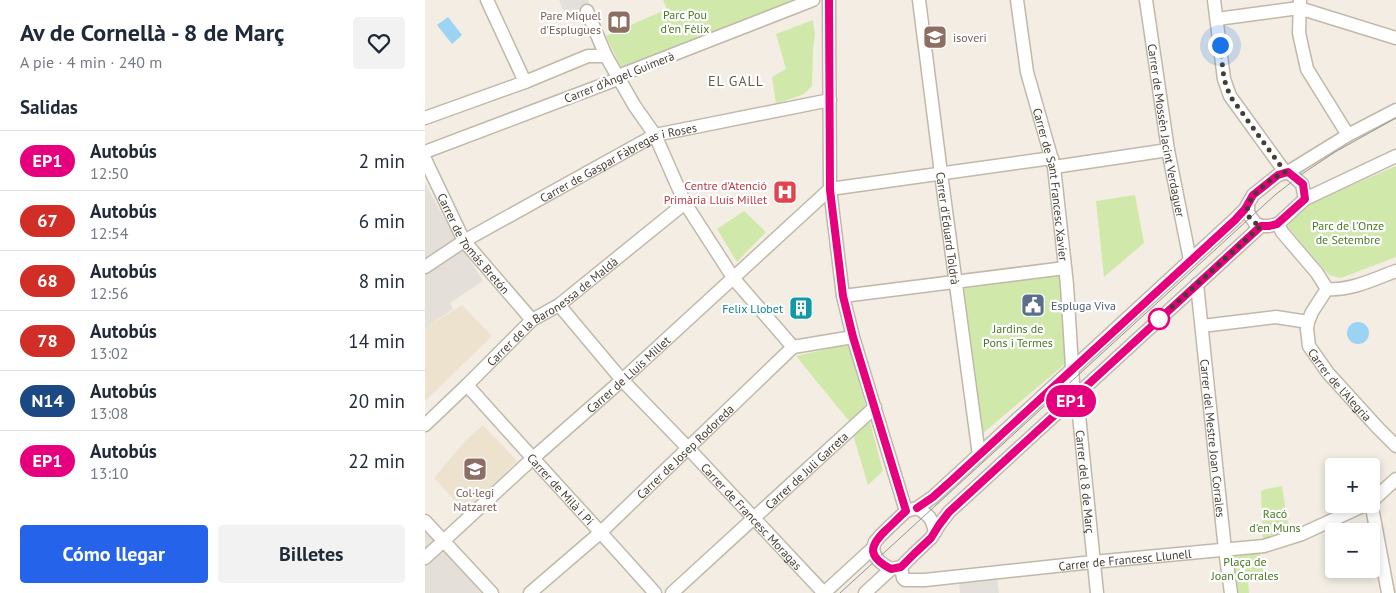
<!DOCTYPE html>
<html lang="es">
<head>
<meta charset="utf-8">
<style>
	:root { --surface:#fff; --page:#f2f2f3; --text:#1f2937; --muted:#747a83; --line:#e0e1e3; --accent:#2563eb }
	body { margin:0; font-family:"PT Sans",sans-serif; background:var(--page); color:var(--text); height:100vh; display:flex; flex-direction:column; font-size:19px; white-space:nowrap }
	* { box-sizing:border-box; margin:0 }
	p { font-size:16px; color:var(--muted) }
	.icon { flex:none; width:28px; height:28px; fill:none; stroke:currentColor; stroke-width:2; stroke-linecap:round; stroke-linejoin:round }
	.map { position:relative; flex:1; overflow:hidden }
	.sheet { display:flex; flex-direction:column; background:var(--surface); width:425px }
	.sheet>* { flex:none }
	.badge { padding:0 10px; border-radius:16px; font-size:18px; line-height:32px }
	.buttons { position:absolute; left:900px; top:458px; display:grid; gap:10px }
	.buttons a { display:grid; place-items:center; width:55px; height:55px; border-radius:5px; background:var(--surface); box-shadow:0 2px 8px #0003; font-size:25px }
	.you { position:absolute; width:25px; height:25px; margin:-12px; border:4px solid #fff; border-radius:50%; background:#1a73e8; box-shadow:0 0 0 8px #1a73e833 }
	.map>.badge { position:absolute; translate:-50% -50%; box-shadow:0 0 0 2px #fff }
	h2 { padding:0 20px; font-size:19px; line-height:45px }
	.round { display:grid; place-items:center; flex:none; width:52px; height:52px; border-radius:5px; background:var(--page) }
	.overview { display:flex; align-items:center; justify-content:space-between; height:85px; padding:0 20px }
	h1 { font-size:24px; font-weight:600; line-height:38px }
	.cta { display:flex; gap:10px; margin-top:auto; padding:10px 20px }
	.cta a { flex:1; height:58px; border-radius:5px; background:var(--accent); color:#fff; font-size:20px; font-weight:600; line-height:58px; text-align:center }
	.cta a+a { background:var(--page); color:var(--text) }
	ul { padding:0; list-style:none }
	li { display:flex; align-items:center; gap:15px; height:60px; padding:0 20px; border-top:1px solid var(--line) }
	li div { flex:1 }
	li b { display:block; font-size:19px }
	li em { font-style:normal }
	li .badge { min-width:55px; font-weight:700; text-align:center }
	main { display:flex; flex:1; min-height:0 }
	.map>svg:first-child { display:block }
</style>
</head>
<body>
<main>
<section class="sheet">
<div class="overview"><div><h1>Av de Cornellà - 8 de Març</h1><p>A pie · 4 min · 240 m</p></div><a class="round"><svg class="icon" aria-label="heart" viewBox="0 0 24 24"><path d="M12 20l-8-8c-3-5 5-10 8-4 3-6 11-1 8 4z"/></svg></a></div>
<h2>Salidas</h2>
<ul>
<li><span class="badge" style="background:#e6007e;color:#fff">EP1</span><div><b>Autobús</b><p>12:50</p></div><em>2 min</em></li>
<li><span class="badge" style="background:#d02e26;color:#fff">67</span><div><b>Autobús</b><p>12:54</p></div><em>6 min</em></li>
<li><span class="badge" style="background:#d02e26;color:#fff">68</span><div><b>Autobús</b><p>12:56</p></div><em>8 min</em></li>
<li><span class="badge" style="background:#d02e26;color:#fff">78</span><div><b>Autobús</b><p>13:02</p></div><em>14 min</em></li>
<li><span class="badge" style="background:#1c4883;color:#fff">N14</span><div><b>Autobús</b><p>13:08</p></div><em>20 min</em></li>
<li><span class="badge" style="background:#e6007e;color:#fff">EP1</span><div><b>Autobús</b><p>13:10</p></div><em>22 min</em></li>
</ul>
<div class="cta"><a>Cómo llegar</a><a>Billetes</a></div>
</section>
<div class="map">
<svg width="971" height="593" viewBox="0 0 971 593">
	<rect width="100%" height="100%" fill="#f3ede4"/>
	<path fill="#e4dfd9" d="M0 183 24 227 58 281 25 303 28 309 0 328Z
		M0 530 56 593H0Z"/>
	<path fill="#ede2cd" d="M37 305 67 336 0 401V328Z
		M58 425 92 461 41 512 9 478 40 441Z"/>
	<path fill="#d0e9aa" d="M238 0H374L196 68 181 36 242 9Z
		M388 20 390 34 388 50 387 86 379 94 351 104 347 77 361 69 351 34Z
		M971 166V257L916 278 904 275 863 227 865 223 888 202Z
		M710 195 719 243 679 277 671 201Z
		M319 211 341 232 312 262 292 229Z
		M636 271 647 358 557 434 534 284Z
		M424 344 458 471 443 485 424 421 371 356Z
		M857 486 865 536 838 542 836 491 841 489Z
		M804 554H835L840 579 823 581 824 593H810Z"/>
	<path fill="#e3e0dc" d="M134 0H163L166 7 141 16Z
		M572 577 574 593H535L534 582Z"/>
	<path fill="#9cd3f3" d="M23 17 37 35 27 44 12 25Z
		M922 333a11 11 0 1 1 22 0a11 11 0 1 1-22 0Z"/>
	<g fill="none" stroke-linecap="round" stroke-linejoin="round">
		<g stroke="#c1b8a9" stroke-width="15">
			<g id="minor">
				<path d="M62 0 100 82"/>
				<path d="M404 0 405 189 418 296 428 337 481 511"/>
				<path id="s1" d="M494 0 517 181 554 455"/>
				<path id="s2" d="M592 0 602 72 629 167 642 285 648 383 654 415 672 593"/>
				<path id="s3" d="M721 0 743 150 765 260"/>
				<path d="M789 0 799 79 805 96 860 172"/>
				<path d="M875 0 874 33 882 69 923 135"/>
				<path d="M162 11 181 56 209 105 230 135 260 203 309 279 368 347"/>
				<path d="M792 19 874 8 971 38"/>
				<path d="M0 118 100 82 163 56H181"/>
				<path d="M0 152 185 82 190 80 193 76 388 0"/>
				<path id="s4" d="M0 159 39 241 107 320"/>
				<path d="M629 167 743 150"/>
				<path d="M863 172 877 184 880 199"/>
				<path d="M823 204V213L830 223 836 226H844L853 224 880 199 971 156"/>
				<path d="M853 224 857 232 892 273 902 289"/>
				<path id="s5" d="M0 267 39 241 230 135 405 100"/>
				<path id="s6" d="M772 284 800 550 806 593"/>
				<path id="s7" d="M902 289 887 312 883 322 882 329 884 346 903 373 953 428 971 446"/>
				<path d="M902 289C926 291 949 279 971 271"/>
				<path d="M418 296 640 268"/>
				<path id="s8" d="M134 305 197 380 264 449 399 593"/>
				<path d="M777 326 851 317 883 322"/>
				<path id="s9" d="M42 385C104 455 168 523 230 593"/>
				<path id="s10" d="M0 425 42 385 107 320 134 305 260 203"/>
				<path d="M946 502 963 593"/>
				<path d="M946 502 971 479"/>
				<path d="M492 508C504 515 507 518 510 532"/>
				<path d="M0 521 67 593"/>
				<path d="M448 548C449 559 457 564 466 569"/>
				<path id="s11" d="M0 558 107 459 197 380 405 189 627 158"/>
				<path id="s12" d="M476 567 478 578 480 580H500L668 562 839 546 877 534 942 504"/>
				<path id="s13" d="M105 593 176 532 368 347 428 337"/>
				<path id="s14" d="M247 593 450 407"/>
				<path d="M399 593 448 548 450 542 455 536 481 511 492 508 508 497 809 220 820 209 828 195 853 175 863 172 923 135 971 110"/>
				<path d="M440 593 466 569 476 567 489 554 506 538 514 525 524 512 836 226"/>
			</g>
		</g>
		<use href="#minor" stroke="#fff" stroke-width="12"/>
		<path stroke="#949494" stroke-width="1" d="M415 593 850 195 877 174 910 152 971 118"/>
	</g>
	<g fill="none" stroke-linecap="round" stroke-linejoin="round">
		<g stroke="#fff" stroke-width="11">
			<path id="line" d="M404 0 405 190 418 296 428 337 481 511C474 517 468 524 461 530 443 547 443 557 466 569L476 567 489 554 506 538 514 525 524 512 836 226H844L852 224 880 199 878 184 863 172 853 175 828 195 820 209 810 220 526 481 508 497 492 508"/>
		</g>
		<use href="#line" stroke="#e6007e" stroke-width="8"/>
		<path stroke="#453d33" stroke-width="5" stroke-dasharray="0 9" d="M734 319 836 226C801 211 842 180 860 172L805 96 799 79 795 45"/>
	</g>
	<defs>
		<g id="library-square" transform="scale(1.25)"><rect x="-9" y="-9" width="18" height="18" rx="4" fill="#8d6e63" stroke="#fff"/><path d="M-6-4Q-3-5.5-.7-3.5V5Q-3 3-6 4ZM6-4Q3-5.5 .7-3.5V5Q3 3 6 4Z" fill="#fff"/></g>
		<g id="university-square" transform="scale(1.25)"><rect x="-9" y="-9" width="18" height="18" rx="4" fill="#8d6e63" stroke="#fff"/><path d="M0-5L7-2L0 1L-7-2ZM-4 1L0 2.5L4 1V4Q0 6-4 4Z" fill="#fff"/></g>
		<g id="hospital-square" transform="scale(1.25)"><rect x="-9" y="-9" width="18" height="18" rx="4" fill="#e0444e" stroke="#fff"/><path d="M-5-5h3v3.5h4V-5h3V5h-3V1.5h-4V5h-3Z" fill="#fff"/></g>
		<g id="civic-square" transform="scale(1.25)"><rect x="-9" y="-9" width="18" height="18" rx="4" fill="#5c6f8a" stroke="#fff"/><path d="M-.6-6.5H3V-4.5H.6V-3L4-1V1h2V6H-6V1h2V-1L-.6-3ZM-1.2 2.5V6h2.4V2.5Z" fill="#fff"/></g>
		<g id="building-square" transform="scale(1.25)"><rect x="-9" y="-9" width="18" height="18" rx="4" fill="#0f9aa8" stroke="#fff"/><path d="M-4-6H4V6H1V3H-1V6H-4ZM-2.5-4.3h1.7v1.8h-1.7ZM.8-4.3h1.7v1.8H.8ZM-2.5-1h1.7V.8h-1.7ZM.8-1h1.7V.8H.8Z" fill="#fff"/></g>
		<g id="school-square" transform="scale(1.25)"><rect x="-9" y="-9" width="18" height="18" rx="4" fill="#8d6e63" stroke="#fff"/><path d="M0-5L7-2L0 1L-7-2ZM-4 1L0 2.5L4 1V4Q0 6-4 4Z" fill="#fff"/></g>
	</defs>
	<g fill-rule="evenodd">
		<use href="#library-square" x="194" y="22"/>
		<use href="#university-square" x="510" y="37"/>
		<use href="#hospital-square" x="360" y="192"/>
		<use href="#civic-square" x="608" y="305"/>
		<use href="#building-square" x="376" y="308"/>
		<use href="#school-square" x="50" y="469"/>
	</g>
	<circle fill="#fff" stroke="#e6007e" stroke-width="2.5" cx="734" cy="319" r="10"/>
	<g text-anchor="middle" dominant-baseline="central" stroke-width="4.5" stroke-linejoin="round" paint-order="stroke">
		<g font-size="12" fill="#487924" stroke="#fff">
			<text x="260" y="14">Parc Pou<tspan x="260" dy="14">d'en Fèlix</tspan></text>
			<text x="923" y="225">Parc de l'Onze<tspan x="923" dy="14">de Setembre</tspan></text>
			<text x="593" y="328">Jardins de<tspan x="593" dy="14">Pons i Termes</tspan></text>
			<text x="850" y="513">Racó<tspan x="850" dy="14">d'en Muns</tspan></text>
			<text x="820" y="561">Plaça de<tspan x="820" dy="14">Joan Corrales</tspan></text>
		</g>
		<g font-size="12" fill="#785e54" stroke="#fff" text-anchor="end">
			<text x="176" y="15">Pare Miquel<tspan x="176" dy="14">d'Esplugues</tspan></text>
			<text x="528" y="37" text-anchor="start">isoveri</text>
			<text x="50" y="492" text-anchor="middle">Col·legi<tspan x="50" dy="14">Natzaret</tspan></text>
		</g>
		<g font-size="12" fill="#453d33" stroke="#fff">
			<text transform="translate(194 77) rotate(-22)">Carrer d'Àngel Guimerà</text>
			<text stroke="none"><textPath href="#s3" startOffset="132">Carrer de Mossèn Jacint Verdaguer</textPath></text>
			<text stroke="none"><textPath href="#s5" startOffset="221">Carrer de Gaspar Fàbregas i Roses</textPath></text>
			<text stroke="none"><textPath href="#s2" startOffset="188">Carrer de Sant Francesc Xavier</textPath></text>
			<text stroke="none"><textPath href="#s1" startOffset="230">Carrer d'Eduard Toldrà</textPath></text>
			<text stroke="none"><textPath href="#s4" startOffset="98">Carrer de Tomás Bretón</textPath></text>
			<text stroke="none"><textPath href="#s10" startOffset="171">Carrer de la Baronessa de Maldà</textPath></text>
			<text stroke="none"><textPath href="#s11" startOffset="274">Carrer de Lluís Millet</textPath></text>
			<text stroke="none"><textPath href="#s7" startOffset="112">Carrer de l'Alegria</textPath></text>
			<text stroke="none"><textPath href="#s6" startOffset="155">Carrer del Mestre Joan Corrales</textPath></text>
			<text stroke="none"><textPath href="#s13" startOffset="210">Carrer de Josep Rodoreda</textPath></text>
			<text stroke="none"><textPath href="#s14" startOffset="182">Carrer de Juli Garreta</textPath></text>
			<text stroke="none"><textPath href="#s2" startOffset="488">Carrer del 8 de Març</textPath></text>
			<text stroke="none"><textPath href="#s9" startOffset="140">Carrer de Milà i Pi</textPath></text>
			<text stroke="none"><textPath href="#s8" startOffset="286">Carrer de Francesc Moragas</textPath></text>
			<text stroke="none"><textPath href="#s12" startOffset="235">Carrer de Francesc Llunell</textPath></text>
		</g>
		<g font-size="12" fill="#be3a42" stroke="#fff" text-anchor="end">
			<text x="342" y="185">Centre d'Atenció<tspan x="342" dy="14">Primària Lluís Millet</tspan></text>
		</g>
		<g font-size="12" fill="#4e5e75" stroke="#fff" text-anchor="start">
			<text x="626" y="305">Espluga Viva</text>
		</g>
		<g font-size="12" fill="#0d838f" stroke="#fff" text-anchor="end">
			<text x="358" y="308">Felix Llobet</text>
		</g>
		<g font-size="14" letter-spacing="1" fill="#685b4a" stroke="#fff">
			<text x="311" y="81">EL GALL</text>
		</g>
	</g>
</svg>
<div class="buttons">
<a>+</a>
<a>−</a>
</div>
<div class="you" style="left:795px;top:45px"></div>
<b class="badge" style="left:646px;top:401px;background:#e6007e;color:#fff">EP1</b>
</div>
</main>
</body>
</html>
